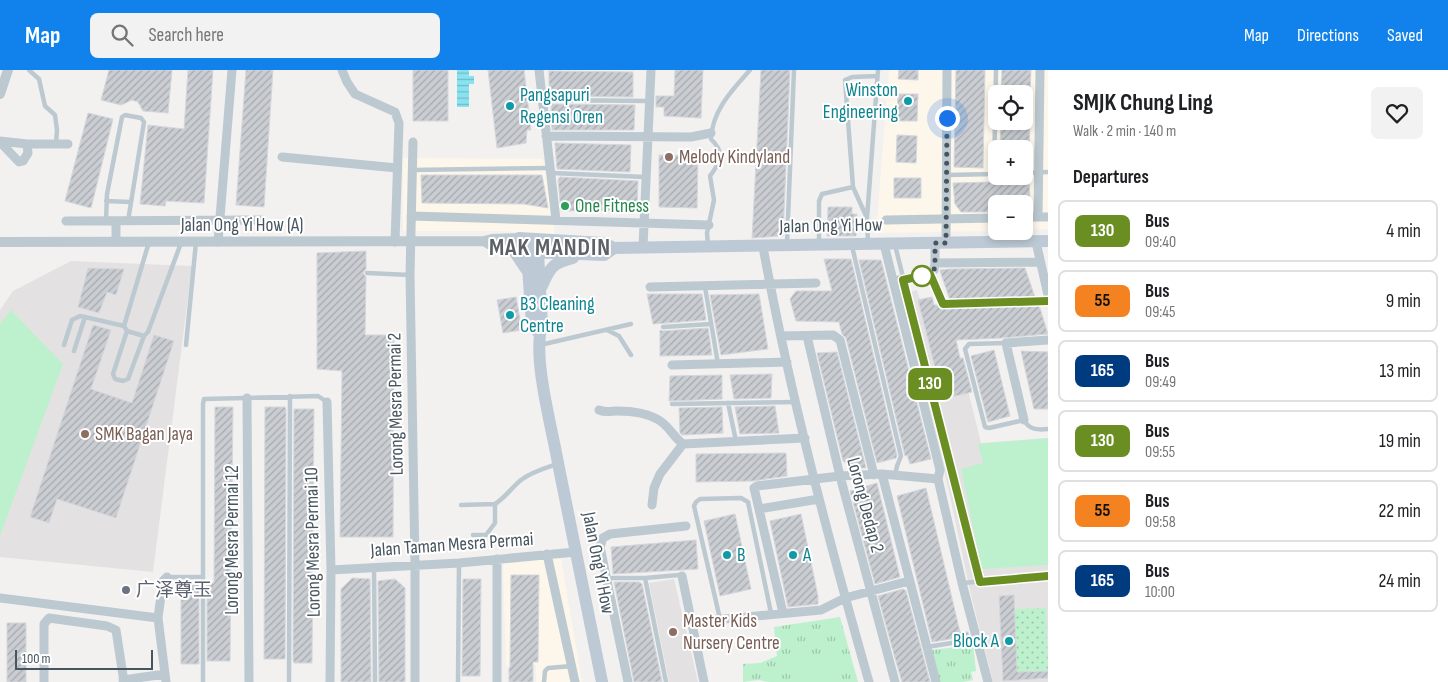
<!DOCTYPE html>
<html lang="en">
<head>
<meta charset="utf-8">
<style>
	:root { --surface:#fff; --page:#f2f2f2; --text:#202124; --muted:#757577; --line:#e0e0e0; --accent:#1182ec }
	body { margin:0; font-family:"Sofia Sans Condensed","Noto Sans SC",sans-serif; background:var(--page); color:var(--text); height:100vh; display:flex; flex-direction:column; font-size:19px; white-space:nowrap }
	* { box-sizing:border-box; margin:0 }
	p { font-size:16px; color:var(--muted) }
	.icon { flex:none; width:28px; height:28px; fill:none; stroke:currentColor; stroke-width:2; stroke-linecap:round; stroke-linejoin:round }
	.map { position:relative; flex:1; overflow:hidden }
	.details { display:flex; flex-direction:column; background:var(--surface); width:400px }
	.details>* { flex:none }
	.badge { padding:0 10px; border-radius:8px; font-size:18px; line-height:32px }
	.fabs { position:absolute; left:988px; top:15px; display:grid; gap:10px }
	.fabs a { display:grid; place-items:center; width:45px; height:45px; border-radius:8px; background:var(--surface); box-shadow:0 2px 8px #0003; font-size:25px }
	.scale { position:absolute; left:15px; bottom:12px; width:138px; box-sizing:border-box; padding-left:5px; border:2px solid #47555f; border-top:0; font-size:14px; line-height:18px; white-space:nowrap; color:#47555f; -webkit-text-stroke:4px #fff; paint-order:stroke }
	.you { position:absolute; width:25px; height:25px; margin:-12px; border:4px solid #fff; border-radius:50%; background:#1a73e8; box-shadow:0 0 0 8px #1a73e833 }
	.map>.badge { position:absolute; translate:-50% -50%; box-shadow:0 0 0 2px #fff }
	h2 { padding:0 25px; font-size:19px; line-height:45px }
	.round { display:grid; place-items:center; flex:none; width:52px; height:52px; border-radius:8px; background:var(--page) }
	.headline { display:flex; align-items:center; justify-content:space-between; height:85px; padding:0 25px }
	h1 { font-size:24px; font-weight:700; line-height:38px }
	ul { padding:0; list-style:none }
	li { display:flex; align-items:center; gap:15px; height:62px; margin:0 10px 8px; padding:0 15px; border:2px solid var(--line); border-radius:8px }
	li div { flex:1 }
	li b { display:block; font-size:19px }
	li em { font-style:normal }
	li .badge { min-width:55px; font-weight:700; text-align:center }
	header { display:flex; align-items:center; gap:30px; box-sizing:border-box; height:70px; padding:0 25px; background:var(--accent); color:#fff }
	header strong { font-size:24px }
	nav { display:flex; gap:28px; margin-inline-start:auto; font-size:18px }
	.search { width:350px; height:45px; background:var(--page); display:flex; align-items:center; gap:12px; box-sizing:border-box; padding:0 18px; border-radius:8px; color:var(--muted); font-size:19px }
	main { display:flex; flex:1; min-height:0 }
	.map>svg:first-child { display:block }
</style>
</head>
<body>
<header>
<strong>Map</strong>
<div class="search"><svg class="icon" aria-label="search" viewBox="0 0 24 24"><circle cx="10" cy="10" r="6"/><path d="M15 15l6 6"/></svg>Search here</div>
<nav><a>Map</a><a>Directions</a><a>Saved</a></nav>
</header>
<main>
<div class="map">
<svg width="1048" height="612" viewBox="0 0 1048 612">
	<defs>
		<pattern id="grass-dots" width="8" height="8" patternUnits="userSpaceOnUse" patternTransform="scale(1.25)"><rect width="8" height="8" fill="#bdf1cd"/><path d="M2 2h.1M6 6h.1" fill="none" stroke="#9bc6aa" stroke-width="1.8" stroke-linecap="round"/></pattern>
		<pattern id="park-tufts" width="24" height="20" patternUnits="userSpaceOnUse" patternTransform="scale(1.25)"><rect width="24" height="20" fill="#bdf1cd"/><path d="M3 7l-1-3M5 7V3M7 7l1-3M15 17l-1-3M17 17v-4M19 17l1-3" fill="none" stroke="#9bc6aa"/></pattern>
		<pattern id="water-rules" width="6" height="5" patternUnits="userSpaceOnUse" patternTransform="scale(1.25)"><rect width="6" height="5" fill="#88e3f0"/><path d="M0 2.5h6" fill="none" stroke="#71bbc6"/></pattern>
		<pattern id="building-hatch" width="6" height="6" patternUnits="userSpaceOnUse" patternTransform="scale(1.25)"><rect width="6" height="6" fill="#caced3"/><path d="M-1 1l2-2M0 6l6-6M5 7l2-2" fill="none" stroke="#a6aaae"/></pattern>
	</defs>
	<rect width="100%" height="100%" fill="#f3f0f0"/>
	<path fill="#fdf6ea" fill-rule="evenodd" d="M889 0H1048V159L1024 160V134H996V161L876 163ZM996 24H1024V51H996ZM996 79H1024V106H996Z
		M403 88 543 89 555 166 506 161H403Z
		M560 483 582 612H536V595L506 596 503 487Z"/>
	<path fill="#e4e1e2" d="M71 191 192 196 153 502 0 487V240L13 221Z
		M917 220 920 229 932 227 934 235H947L981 373 1048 368V612H993L971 525 948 417 902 224Z
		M674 509 698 612H669L649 513Z"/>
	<path fill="url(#grass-dots)" d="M1046 538 1048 601 1017 602 1014 539Z"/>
	<path fill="url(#park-tufts)" d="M840 547 858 612H769L758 610 743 612V594L760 593 777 586 774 557Z
		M973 575 976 601 971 602 973 610 963 612H940L932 580Z"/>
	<path fill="#bdf1cd" d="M11 240 63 294 0 466V254Z
		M1048 368V495L982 499 961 399 983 393 978 374Z
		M834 582 838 610 793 612 790 588Z"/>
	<path fill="url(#water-rules)" d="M457 0H469V6H474V14H469V37H457Z"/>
	<path fill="url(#building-hatch)" stroke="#d4d7dc" d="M109 0H172L168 43 143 41 138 32 132 30 121 35 101 30Z
		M188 0H213L204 133 166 131 165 136 140 134 148 55 184 59Z
		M246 0H273L264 137 236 135Z
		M413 0H448V51H413Z
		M488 0H524L531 60H527L526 73 497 78Z
		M675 0H703L701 48 664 46V37H656V26H674Z
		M761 0H790L783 166 752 168Z
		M899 0H918V10L898 9Z
		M956 0H985L983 98 954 97Z
		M1002 0H1031L1030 24H1001Z
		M549 1 633 2V27L549 26Z
		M898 24H918L917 51H897Z
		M551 34 635 35 634 60H552Z
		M88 43 113 49 91 138 65 131Z
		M1001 51H1030L1029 79H1000Z
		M897 65 917 66 916 93 896 92Z
		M555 73 631 75 630 102 557 99Z
		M659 85 698 86 697 138 659 137Z
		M421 105H542L548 138 524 134 422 133Z
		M560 107 638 111 637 138 633 140 561 141 558 110Z
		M894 108H921V128H894Z
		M1029 111 1030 130 1026 134H996V142H961L955 134 953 113Z
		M828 137H852V144H857L856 166H827Z
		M366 181V199L363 203 366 207 365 265H394L393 467H340L342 301 317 299V183Z
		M824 189H851L897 386 896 388 877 393 846 268 842 264 839 252 796 251 790 229 796 221H832Z
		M859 190H881L931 389 910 394 907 385 905 386Z
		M88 198 124 199 116 225 107 222 99 243 78 237Z
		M1025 198 1035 227 950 230 940 201V200L950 199Z
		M647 224H702L706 250 653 254Z
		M759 224 768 279 721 285 710 225Z
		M516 227 522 260 503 263 497 230Z
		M932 227 934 235H939L943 238 1039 235 1048 264 1002 268 956 270 960 288H963L972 322 943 329 918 230Z
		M93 255 111 260 91 319 132 333 154 265 174 271 116 448 57 429 49 453 30 447Z
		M708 258 712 285 660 286V260L663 261Z
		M994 280 1010 346 988 352 971 286Z
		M1021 281 1048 282V339H1034Z
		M837 282 866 398H853L843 391 817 283Z
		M772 304 771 328 734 329 730 305Z
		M722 305V329L669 331 670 306Z
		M775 336 779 363 740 364 735 337Z
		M215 337H233L230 591H207V513H214Z
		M265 337H285L286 339 285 589H264Z
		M722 337 723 363 682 365 680 363 679 338Z
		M294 339H314L312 593H294L293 589Z
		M786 383 787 406 753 411 696 412V384Z
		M877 413 900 507 875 514 850 421Z
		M926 418 960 562H968L969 566 932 572 897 426Z
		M735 444 751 519 720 526 704 451Z
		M801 444 818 526V534L788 537 770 451Z
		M696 470 698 499 613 504 611 477Z
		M511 505H539L538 592H533V612H509V598H510Z
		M352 508 370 509 371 612H341V519Z
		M395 509 405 518V612H379L378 511Z
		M463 509H481L480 606H462Z
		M181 512 199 513V594H181Z
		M614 512H639L642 514 662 612H634Z
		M903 519 906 521 930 612H902L895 588 878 526Z
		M1014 525 1017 602 1048 601V608L1003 611 999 526Z
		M7 553H26V612H7Z"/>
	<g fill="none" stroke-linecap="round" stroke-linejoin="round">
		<path stroke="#bdc9d0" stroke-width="4.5" d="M29 0 39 9 45 36 55 45 57 60 56 74
			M543 30 649 31
			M412 100 550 98
			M551 103 645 107
			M1024 103 1048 102
			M994 104 996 0
			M946 105 995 104
			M106 131 130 132
			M867 148 853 117 845 10 852 7 877 6
			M106 151 107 124 122 47 125 45 141 48 144 52 128 151
			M787 173 794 0
			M819 173V131L822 124 853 117
			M868 173 867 148 878 0
			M895 175 979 512
			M708 176 707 163 714 130 710 106C721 91 726 84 711 69 712 41 732 20 750 0
			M852 176 901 386 897 396 895 406
			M367 203 410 205
			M930 204 943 234 1048 231
			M705 217 718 294
			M663 257 711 254
			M607 260 619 266 631 285
			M127 261 113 304 115 309 123 311 128 309 144 266 127 261 124 256 149 172
			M144 266 148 262 181 173
			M1006 273 969 274 965 279 985 357 989 358 1024 350C1029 360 1038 360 1048 359
			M64 275 72 250 80 246 85 247
			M186 275 196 172
			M540 275 631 254
			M74 281 85 247 124 256
			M728 333 736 371
			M672 334 796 332
			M461 435 495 434
			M473 465H486L495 453V434C506 427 512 417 521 410 531 402 545 398 557 394
			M374 498 375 612
			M167 507H203V334L204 329 318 326 327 332
			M606 508H645L679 505 682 506
			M645 508 666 612
			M962 513 1048 506
			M720 549 694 436 696 432 700 429 741 428 748 432 771 543
			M927 577 976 569
			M203 612V507
			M289 612 290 326
			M458 612 459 493
			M544 612 545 601 548 598 572 596"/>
		<path stroke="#bdc9d0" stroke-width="9" d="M342 0 347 12 355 24 395 42 399 53 395 172
			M539 0 556 150
			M546 66 691 67 711 63
			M0 71 27 74H68
			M0 72 19 92 23 91 28 83 27 74
			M413 72 410 205 415 495V612
			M282 87 397 98
			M411 146 709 155
			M1024 147H1048
			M1038 147 1040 0
			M886 150 996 148
			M66 151 261 150
			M116 151V172
			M218 172 232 0
			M1036 172 1048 225
			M935 173V193
			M946 173 947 0
			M884 174 940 400 938 409 962 513 988 612
			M643 177 651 0
			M763 177C790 324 828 468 869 612
			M894 211 930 204 934 200 935 193 1040 192
			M650 217 816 213
			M781 266 833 265 840 270 874 405
			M807 266 840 406 895 612
			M672 295 787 292
			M247 328 249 612
			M327 332 331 500 330 612
			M599 340C606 343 611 341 618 341 631 341 646 343 657 349 668 354 673 367 683 374L805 368
			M1024 350 1006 273 1048 270
			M882 404 936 612
			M652 435 654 418 660 404 683 374
			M759 439 819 429
			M547 484 575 612
			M497 489V612
			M331 500 459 493 576 482
			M682 506 704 612
			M0 528 158 548
			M783 543 755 422 754 418 757 416 840 406 882 404 938 409
			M693 552 821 540 845 528 909 511
			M123 610 165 604
			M44 612V554L49 548 107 556 116 560 124 612
			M166 612 158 548 163 511 167 507
			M628 612 600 477 603 468 610 464 686 456"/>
		<path stroke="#bdc9d0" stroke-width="10" d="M0 24 8 0
			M484 171 492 176 519 180
			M0 172 484 171 492 169 519 168"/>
		<path stroke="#bdcad5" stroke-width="12" d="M519 168 603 173 614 178 1048 171
			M519 168 538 183 542 255C532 287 552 358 558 393 573 466 588 539 602 612
			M512 178 526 199
			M527 182 532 255 539 263
			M532 182 604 185 614 178
			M542 216C550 197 553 193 573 188"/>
	</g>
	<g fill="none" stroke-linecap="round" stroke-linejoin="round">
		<g stroke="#fff" stroke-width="11">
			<path id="line" d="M1048 231 943 234 930 204 903 210 980 512 1048 506"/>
		</g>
		<use href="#line" stroke="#6b8e23" stroke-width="8"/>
		<path stroke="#47555f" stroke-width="5" stroke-dasharray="0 9" d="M922 206 916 207 930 204 934 200 935 193V173H946L947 48"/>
	</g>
	<g fill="#0f9aa8" stroke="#fff" stroke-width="2">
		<circle cx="908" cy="31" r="5"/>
		<circle cx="510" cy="36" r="5"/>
		<circle cx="510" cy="245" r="5"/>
		<circle cx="727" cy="485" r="5"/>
		<circle cx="793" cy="485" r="5"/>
		<circle cx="1009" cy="571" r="5"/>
	</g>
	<g fill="#8d6e63" stroke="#fff" stroke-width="2">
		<circle cx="669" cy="87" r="5"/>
		<circle cx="85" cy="364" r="5"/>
		<circle cx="673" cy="562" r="5"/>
	</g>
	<circle fill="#2e9e5b" stroke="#fff" stroke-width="2" cx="565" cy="136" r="5"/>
	<circle fill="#fff" stroke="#6b8e23" stroke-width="2.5" cx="922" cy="206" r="10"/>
	<circle fill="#6b7280" stroke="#fff" stroke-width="2" cx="126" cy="520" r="5"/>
	<g text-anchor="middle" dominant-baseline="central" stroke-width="4" stroke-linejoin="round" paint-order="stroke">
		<g font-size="19" fill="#0d838f" stroke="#fff" text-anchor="start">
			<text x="898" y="20" text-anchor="end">Winston<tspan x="898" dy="22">Engineering</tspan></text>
			<text x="520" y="25">Pangsapuri<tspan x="520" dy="22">Regensi Oren</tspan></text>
			<text x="520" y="234">B3 Cleaning<tspan x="520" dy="22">Centre</tspan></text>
			<text x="737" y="485">B</text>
			<text x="803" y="485">A</text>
			<text x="999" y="571" text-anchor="end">Block A</text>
		</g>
		<g font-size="19" fill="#785e54" stroke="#fff" text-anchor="start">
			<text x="679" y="87">Melody Kindyland</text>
			<text x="95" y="364">SMK Bagan Jaya</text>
			<text x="683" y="551">Master Kids<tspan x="683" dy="22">Nursery Centre</tspan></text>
		</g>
		<g font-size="19" fill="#27864d" stroke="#fff" text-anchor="start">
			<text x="575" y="136">One Fitness</text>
		</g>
		<g font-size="19" fill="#47555f" stroke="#fff">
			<text x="242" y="155">Jalan Ong Yi How (A)</text>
			<text transform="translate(831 156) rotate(-1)">Jalan Ong Yi How</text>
			<text transform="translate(396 334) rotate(-91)">Lorong Mesra Permai 2</text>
			<text transform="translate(865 435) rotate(75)">Lorong Dedap 2</text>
			<text transform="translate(232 470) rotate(-90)">Lorong Mesra Permai 12</text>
			<text transform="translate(313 472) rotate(-91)">Lorong Mesra Permai 10</text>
			<text transform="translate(452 475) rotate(-4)">Jalan Taman Mesra Permai</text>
			<text transform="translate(598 493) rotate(79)">Jalan Ong Yi How</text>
		</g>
		<g font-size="19" fill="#5b616d" stroke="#fff" text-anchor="start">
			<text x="136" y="520">广泽尊玉</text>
		</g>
		<g font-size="24" font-weight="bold" letter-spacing="1" fill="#5c6165" stroke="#fff">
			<text x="550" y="177">MAK MANDIN</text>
		</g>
	</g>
</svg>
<div class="fabs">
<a><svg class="icon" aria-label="locate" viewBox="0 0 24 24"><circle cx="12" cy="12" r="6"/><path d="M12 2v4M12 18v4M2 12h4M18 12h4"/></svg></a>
<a>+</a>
<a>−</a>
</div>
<div class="scale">100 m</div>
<div class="you" style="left:947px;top:48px"></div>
<b class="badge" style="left:930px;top:314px;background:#6b8e23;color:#fff">130</b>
</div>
<section class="details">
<div class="headline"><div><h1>SMJK Chung Ling</h1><p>Walk · 2 min · 140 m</p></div><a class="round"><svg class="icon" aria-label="heart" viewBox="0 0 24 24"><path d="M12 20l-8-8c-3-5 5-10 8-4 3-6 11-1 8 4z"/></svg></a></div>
<h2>Departures</h2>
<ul>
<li><span class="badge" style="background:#6b8e23;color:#fff">130</span><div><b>Bus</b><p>09:40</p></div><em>4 min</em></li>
<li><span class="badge" style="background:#f58220;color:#111">55</span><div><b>Bus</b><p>09:45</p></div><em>9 min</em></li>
<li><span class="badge" style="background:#003b80;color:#fff">165</span><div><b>Bus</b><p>09:49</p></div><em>13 min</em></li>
<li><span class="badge" style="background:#6b8e23;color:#fff">130</span><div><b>Bus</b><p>09:55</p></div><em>19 min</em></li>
<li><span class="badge" style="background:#f58220;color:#111">55</span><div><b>Bus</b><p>09:58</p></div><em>22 min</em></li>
<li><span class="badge" style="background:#003b80;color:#fff">165</span><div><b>Bus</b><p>10:00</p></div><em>24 min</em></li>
</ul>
</section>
</main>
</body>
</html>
